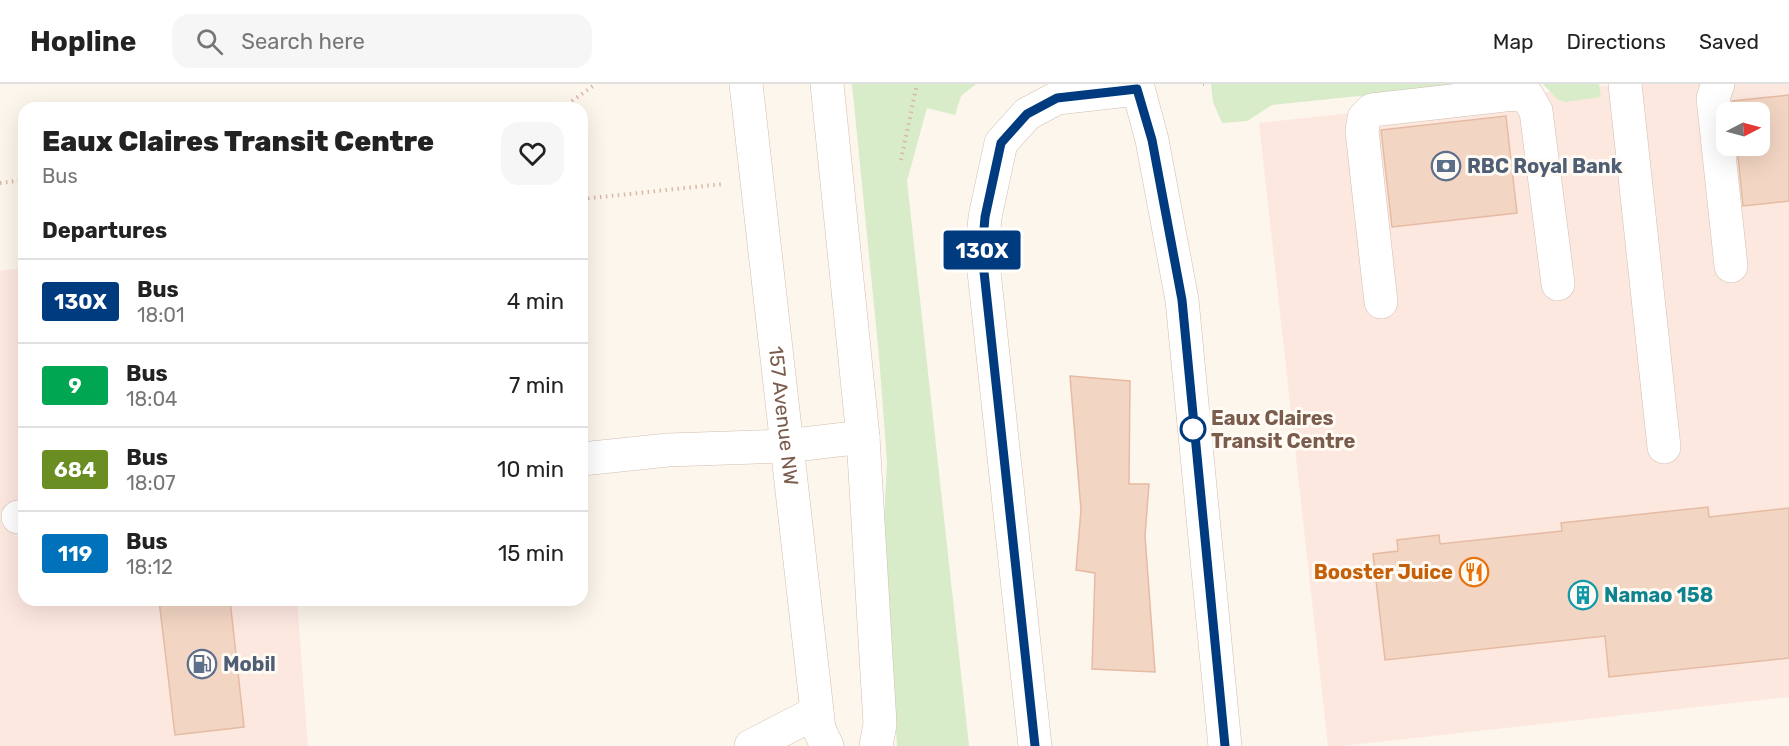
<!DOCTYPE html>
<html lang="en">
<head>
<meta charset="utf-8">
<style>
	:root { --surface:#fff; --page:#f6f6f6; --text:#222; --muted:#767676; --line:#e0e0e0 }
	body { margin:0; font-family:Rubik,sans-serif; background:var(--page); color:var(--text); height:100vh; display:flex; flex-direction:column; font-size:22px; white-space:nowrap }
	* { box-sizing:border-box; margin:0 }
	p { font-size:20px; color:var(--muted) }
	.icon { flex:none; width:33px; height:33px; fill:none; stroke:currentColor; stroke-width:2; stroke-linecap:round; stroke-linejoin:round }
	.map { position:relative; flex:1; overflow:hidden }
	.side { position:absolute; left:18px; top:18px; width:570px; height:504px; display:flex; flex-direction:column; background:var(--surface); border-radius:18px; box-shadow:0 6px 24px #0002 }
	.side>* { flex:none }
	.badge { padding:0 12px; border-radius:4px; font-size:21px; line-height:39px }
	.needle { width:39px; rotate:84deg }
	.fabs { position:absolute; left:1716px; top:18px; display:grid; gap:12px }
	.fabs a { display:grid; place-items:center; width:54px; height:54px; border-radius:12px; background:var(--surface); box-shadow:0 6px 24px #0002; font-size:30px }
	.map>.badge { position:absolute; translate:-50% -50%; box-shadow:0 0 0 3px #fff }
	h2 { padding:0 24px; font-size:22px; line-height:54px }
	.round { display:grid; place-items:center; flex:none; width:63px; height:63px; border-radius:18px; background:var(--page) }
	.overview { display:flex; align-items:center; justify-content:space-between; height:102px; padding:0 24px }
	h1 { font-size:28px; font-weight:800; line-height:45px }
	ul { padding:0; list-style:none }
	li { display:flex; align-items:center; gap:18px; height:84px; padding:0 24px; border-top:2px solid var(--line) }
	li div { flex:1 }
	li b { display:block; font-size:22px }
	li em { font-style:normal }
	li .badge { min-width:66px; font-weight:700; text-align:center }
	header { display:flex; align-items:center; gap:36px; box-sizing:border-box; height:84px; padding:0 30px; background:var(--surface); border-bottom:2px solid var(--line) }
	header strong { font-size:28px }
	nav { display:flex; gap:33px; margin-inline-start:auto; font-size:21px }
	.search { width:420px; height:54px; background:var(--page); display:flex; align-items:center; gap:15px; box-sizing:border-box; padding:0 21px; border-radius:18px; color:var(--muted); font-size:22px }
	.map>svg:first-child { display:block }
</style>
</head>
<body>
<header>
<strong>Hopline</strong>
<div class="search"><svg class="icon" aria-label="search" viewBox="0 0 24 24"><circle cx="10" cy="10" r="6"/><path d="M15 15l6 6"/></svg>Search here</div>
<nav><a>Map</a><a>Directions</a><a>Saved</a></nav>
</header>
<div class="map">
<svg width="1789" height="662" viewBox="0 0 1789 662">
	<rect width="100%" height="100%" fill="#fdf6ec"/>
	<path fill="#fde8e0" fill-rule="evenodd" d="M1624 0H1789V613L1342 662H1328L1259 39ZM1726 28H1760V62H1726Z
		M22 184 24 205V516H297L308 662H0V187Z"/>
	<path fill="#d8ecc9" d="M852 0H976L961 12 955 31 927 24 907 97 969 662H897L883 457 887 379 879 272Z
		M1211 0H1474L1272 21 1247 37 1222 39 1213 18Z
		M1543 0H1599L1601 13 1565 18 1557 15Z"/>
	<path fill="#f3d5c3" stroke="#e6bba3" stroke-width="1.5" d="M1789 11V117L1743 122 1737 62H1760V28H1733L1732 17Z
		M1506 32 1517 129 1392 143 1381 46Z
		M1070 292 1130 297 1129 400H1149L1145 452 1155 588 1092 585 1095 489 1076 486 1081 426Z
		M1708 423 1709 433 1789 424V574L1609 593 1605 552 1385 576 1373 470 1398 467 1397 456 1439 451 1440 460 1562 447 1561 439Z
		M159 516H230L244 643 175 651Z"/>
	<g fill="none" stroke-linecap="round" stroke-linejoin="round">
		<g stroke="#d1beb0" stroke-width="34">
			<g id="minor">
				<path id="s1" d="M746 0 819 645 827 662"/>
				<path d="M827 0 863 353 880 640 876 662"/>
				<path d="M1137 0 1152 56 1182 216 1225 662"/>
				<path d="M1625 0 1664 363"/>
				<path d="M1718 0 1713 14 1731 182"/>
				<path d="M1381 218 1362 47 1364 34 1372 26 1513 10 1528 13 1536 27 1558 200"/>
				<path d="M582 375 668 366 786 362 863 353"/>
				<path d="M18 433 24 432"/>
				<path d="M751 662 817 628"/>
				<path d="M1035 662 982 169 985 133 1001 59 1027 30 1057 14 1137 5"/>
			</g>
		</g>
		<path stroke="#d9b8a5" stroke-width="4" stroke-dasharray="1.5 4.5" stroke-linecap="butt" d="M1203 0H1204
			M562 24 596 0
			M901 76 917 0
			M0 99 24 96
			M582 115 723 100
			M18 176H24"/>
		<use href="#minor" stroke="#fff" stroke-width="33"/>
	</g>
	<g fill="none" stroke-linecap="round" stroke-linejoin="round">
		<g stroke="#fff" stroke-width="14">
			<path id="line" d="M1035 662 982 169 985 133 1001 59 1027 30 1057 14 1137 5 1152 56 1182 216 1225 662"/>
		</g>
		<use href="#line" stroke="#003b80" stroke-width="9"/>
	</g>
	<defs>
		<g id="bank-ring" transform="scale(1.5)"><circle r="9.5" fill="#fffaf3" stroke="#5c6f8a" stroke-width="1.5"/><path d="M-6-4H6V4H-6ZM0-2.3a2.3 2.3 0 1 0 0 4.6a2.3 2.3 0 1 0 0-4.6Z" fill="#5c6f8a"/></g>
		<g id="restaurant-ring" transform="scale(1.5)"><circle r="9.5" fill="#fffaf3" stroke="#e8710a" stroke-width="1.5"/><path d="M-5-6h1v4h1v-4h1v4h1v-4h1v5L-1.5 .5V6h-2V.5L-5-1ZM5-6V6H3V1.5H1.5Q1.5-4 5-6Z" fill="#e8710a"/></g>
		<g id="building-ring" transform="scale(1.5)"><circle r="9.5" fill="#fffaf3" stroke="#0f9aa8" stroke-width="1.5"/><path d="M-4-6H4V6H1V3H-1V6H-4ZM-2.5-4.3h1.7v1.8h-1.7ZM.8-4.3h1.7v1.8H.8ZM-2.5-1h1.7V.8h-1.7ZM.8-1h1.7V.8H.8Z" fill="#0f9aa8"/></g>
		<g id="fuel-ring" transform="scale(1.5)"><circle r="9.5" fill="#fffaf3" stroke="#5c6f8a" stroke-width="1.5"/><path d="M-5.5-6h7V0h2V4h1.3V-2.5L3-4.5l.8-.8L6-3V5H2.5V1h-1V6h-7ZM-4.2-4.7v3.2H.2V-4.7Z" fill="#5c6f8a"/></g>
	</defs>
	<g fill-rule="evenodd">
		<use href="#bank-ring" x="1446" y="82"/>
		<use href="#restaurant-ring" x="1474" y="488"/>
		<use href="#building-ring" x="1583" y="511"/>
		<use href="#fuel-ring" x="202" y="580"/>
	</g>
	<circle fill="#fff" stroke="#003b80" stroke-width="3" cx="1193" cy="345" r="12"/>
	<g text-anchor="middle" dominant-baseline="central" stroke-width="6" stroke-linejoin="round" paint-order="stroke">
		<g font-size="20" font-weight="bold" fill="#4e5e75" stroke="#fffaf3" text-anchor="start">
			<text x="1467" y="82">RBC Royal Bank</text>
			<text x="223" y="580">Mobil</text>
		</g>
		<g font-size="20" fill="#7a5c4d" stroke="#fffaf3">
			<text stroke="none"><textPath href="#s1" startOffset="334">157 Avenue NW</textPath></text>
		</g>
		<g font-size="20" font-weight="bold" fill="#7a5c4d" stroke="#fffaf3" text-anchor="start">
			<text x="1211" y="334">Eaux Claires<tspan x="1211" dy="23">Transit Centre</tspan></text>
		</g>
		<g font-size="20" font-weight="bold" fill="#c56008" stroke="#fffaf3" text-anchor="end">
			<text x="1453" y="488">Booster Juice</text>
		</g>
		<g font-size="20" font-weight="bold" fill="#0d838f" stroke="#fffaf3" text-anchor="start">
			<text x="1604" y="511">Namao 158</text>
		</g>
	</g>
</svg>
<div class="fabs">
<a><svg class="needle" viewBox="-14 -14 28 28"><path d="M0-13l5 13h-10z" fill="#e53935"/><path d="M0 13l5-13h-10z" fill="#767676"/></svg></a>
</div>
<b class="badge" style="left:982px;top:166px;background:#003b80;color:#fff">130X</b>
<section class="side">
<div class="overview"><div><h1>Eaux Claires Transit Centre</h1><p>Bus</p></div><a class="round"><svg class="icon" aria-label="heart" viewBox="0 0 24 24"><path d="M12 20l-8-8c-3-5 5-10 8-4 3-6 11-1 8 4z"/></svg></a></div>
<h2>Departures</h2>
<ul>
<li><span class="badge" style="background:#003b80;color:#fff">130X</span><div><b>Bus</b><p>18:01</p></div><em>4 min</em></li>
<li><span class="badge" style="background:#00a651;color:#fff">9</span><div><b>Bus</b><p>18:04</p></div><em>7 min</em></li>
<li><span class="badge" style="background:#6b8e23;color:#fff">684</span><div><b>Bus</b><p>18:07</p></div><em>10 min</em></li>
<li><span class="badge" style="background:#0072bc;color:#fff">119</span><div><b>Bus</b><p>18:12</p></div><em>15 min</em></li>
</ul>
</section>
</div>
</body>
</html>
